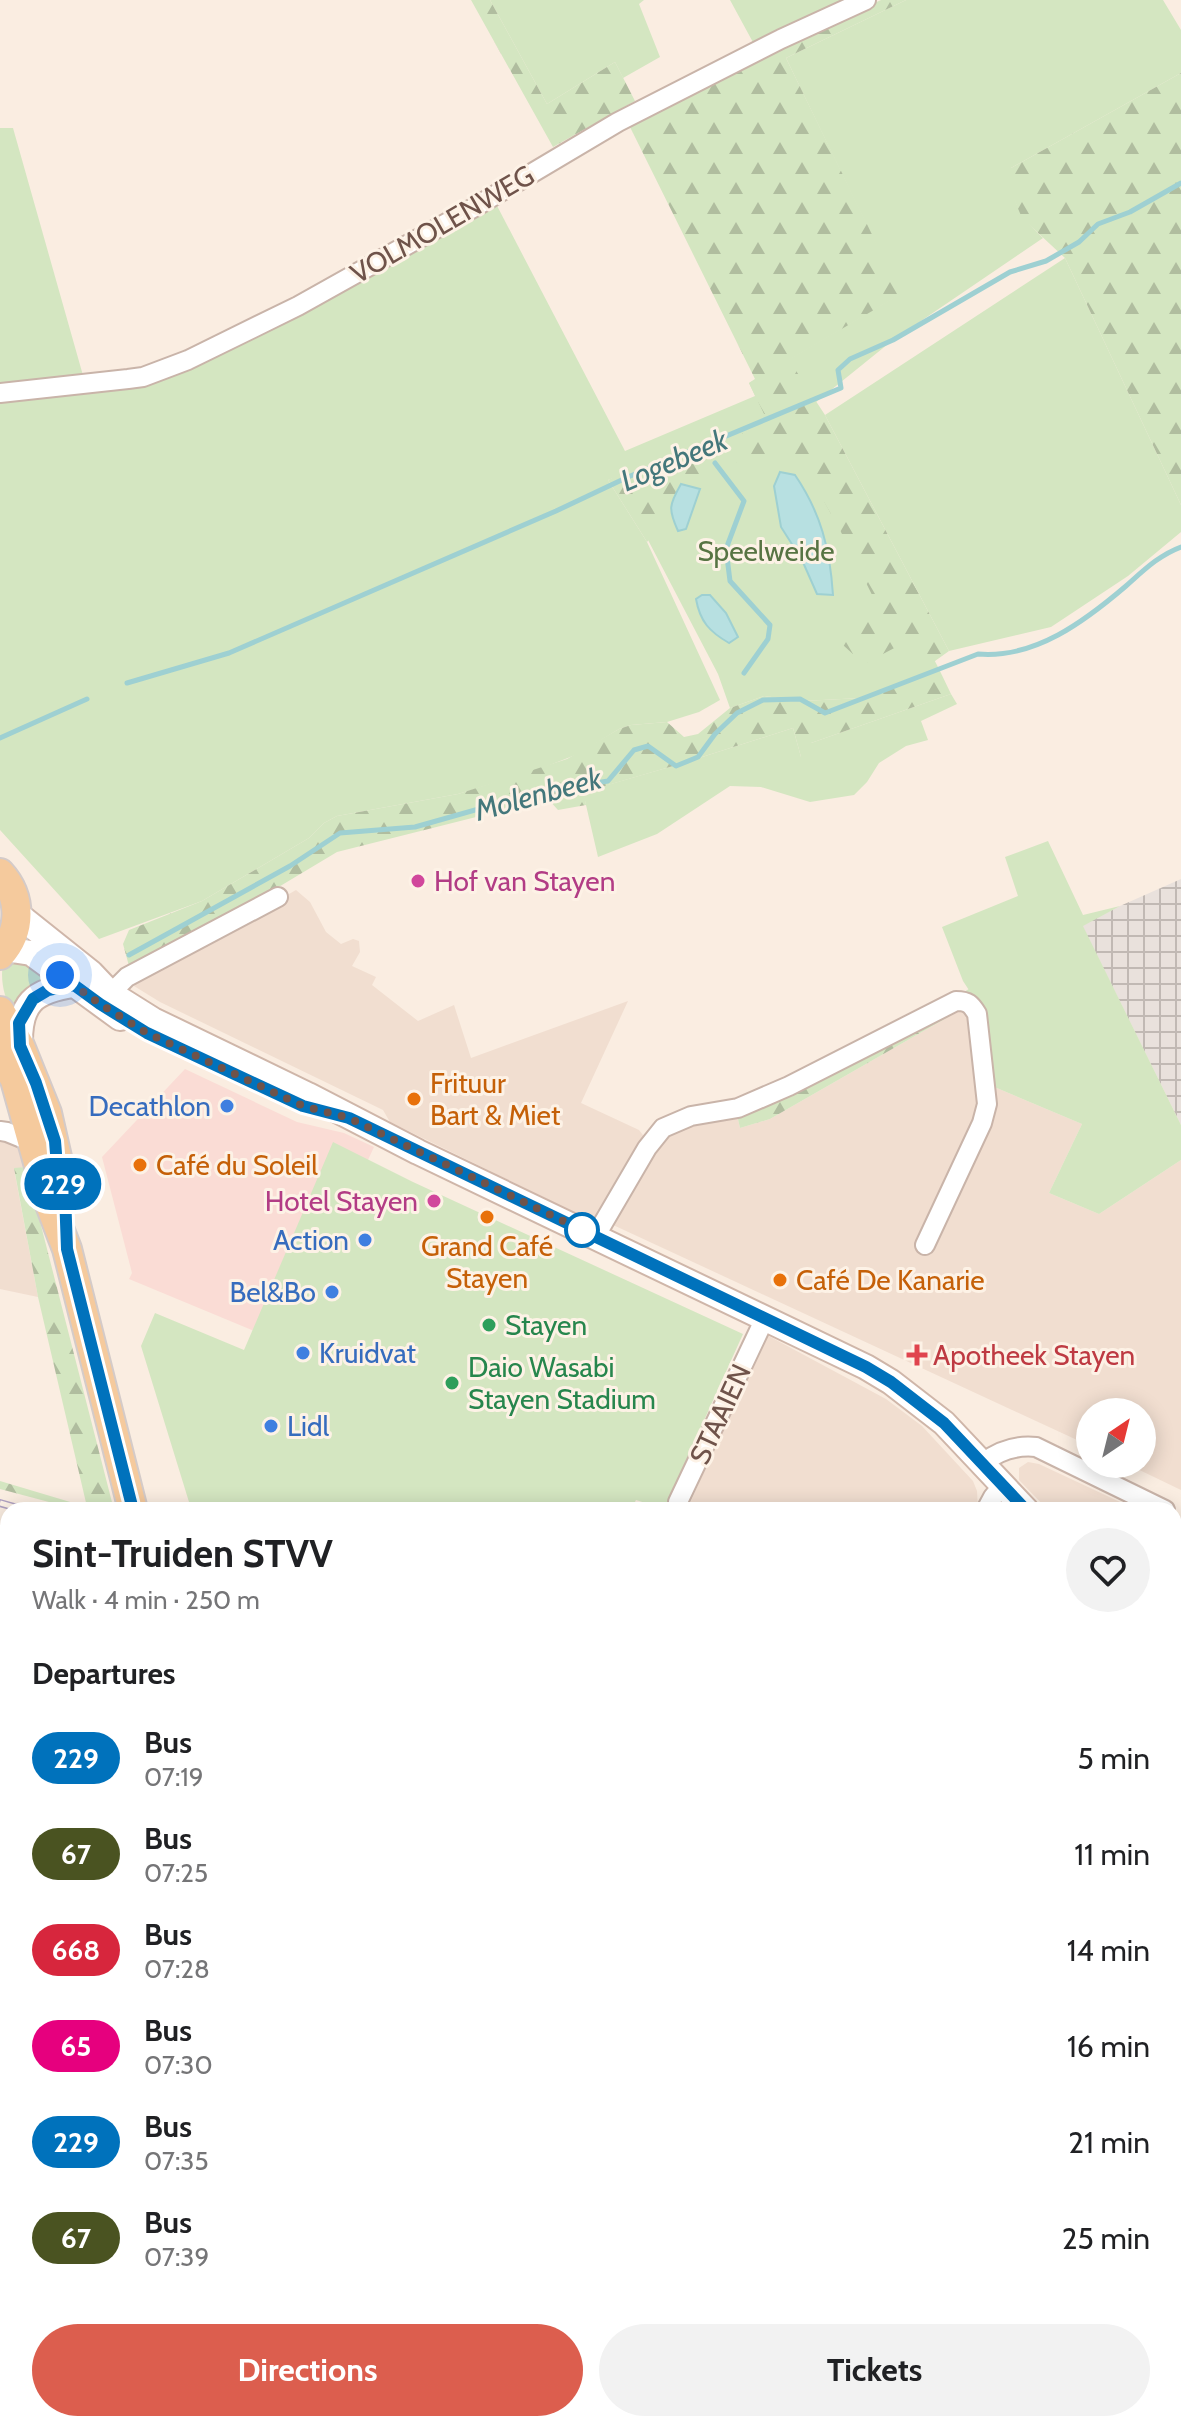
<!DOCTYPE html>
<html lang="en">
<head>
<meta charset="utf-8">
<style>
	:root { --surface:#fff; --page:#f2f2f2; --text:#202124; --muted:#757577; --accent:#dc5e4e }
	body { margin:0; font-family:Cabin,sans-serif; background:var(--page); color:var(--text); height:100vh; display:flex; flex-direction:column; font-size:30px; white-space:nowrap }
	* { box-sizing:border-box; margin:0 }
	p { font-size:26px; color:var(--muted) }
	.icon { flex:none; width:44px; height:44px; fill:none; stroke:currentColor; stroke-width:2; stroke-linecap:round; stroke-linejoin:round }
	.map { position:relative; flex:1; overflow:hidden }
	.drawer { position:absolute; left:0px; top:1502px; width:1182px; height:930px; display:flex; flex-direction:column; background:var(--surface); border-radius:24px 24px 0 0; box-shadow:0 4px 20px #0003 }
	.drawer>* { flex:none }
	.badge { padding:0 16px; border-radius:26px; font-size:28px; line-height:52px }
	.needle { width:52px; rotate:35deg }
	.tools { position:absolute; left:1076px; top:1398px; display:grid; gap:16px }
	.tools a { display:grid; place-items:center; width:80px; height:80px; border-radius:50%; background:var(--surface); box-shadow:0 4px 20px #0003; font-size:40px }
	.you { position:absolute; width:40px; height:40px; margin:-20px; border:6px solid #fff; border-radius:50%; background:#1a73e8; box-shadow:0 0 0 12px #1a73e833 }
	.map>.badge { position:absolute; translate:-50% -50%; box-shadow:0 0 0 4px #fff }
	h2 { padding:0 32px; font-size:30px; line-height:72px }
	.round { display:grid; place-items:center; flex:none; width:84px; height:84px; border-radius:42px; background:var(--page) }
	.head { display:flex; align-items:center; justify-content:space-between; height:136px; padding:0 32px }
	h1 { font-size:38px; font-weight:700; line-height:60px }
	.cta { display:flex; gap:16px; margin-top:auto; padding:16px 32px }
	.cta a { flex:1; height:92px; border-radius:48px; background:var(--accent); color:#fff; font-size:32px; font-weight:700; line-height:92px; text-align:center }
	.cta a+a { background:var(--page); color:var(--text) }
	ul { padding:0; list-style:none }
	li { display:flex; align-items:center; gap:24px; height:96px; padding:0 32px }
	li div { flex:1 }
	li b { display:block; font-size:30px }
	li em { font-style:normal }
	li .badge { min-width:88px; font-weight:700; text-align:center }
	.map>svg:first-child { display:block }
</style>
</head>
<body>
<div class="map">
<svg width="1181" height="2431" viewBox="0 0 1181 2431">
	<defs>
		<pattern id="industrial-grid" width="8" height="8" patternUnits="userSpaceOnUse" patternTransform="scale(2)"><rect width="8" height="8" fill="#e9e1dc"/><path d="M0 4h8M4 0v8" fill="none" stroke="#c1b9b4"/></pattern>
		<pattern id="forest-firs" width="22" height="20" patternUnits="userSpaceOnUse" patternTransform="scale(2)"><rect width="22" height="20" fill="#d4e6c1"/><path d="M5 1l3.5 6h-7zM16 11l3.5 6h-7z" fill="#b0bd9f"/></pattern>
	</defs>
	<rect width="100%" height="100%" fill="#faede1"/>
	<path fill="#f1ded0" d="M296 890 310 902 326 932 341 944 353 939 359 941 360 952 352 966 376 977 372 985 418 1021 454 1005 471 1058 628 1001 581 1103 639 1130 646 1139 598 1224 390 1122 383 1110 160 1002 134 986 139 980Z
		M976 1001 992 1086 1082 1124 1049 1193 1099 1214 1181 1160V1490L1127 1464H1142V1412H1090V1446L611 1224 662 1139 688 1122 737 1115 740 1128 770 1119Z
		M0 1139 20 1145 26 1167 14 1169 38 1297 0 1289Z
		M765 1334 886 1399 922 1426 973 1481 977 1491 978 1510H687Z
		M1028 1462 1039 1464 1137 1510H1048L1019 1480V1468Z
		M1174 1528 1181 1531V1640L1174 1636Z
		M8 1881V2020L0 2021V1882Z
		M1174 1911 1181 1914V2060L1174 2061Z
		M0 2039H8V2158L0 2163Z
		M1181 2076V2305L1174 2307V2078Z
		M8 2247V2389L0 2393V2251Z
		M1181 2327V2431H983L984 2424H1174V2329Z
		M8 2410V2424H160L149 2431H0V2414Z
		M428 2424H585L587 2431H429Z
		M776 2424H960L959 2431H777Z"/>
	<path fill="#fadcd5" d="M185 1069 297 1122 344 1133 374 1147 283 1343 129 1279 132 1273 102 1157Z"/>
	<path fill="url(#industrial-grid)" d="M1181 879V1125L1082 925 1120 906Z"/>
	<path fill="#d4e6c1" d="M490 0H644L639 4 660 57 623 78 615 62 547 104Z
		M730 0H856L755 46Z
		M906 0H1163L1181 30V73L1011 168C1011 202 1019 215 1043 238L893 340 805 411 939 669 861 698 803 701 764 696 730 708 718 674 625 496 749 431 672 468 666 469 647 466 608 480 647 542 720 700 699 712 667 722 631 725 619 729 578 754 537 770 458 794 337 816 324 823 309 838 202 901 99 939 0 830V397L139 385 494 200 625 451 755 396 749 383 900 294 786 58Z
		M0 128H13L84 379 0 389Z
		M1065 258 1181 505V532L1128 576 1051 627 949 651 825 415Z
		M951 694 957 704 921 721 928 740 906 746 879 763 867 782 854 795 810 802 761 787 730 786 657 834 598 857 583 792 680 764 793 728 801 757 811 743Z
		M1048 841 1083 915 1120 906 1083 926 1181 1125V1160L1099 1214 1049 1193 1082 1124 992 1086 984 1013 963 981 942 927 1018 896 1005 857Z
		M24 959 61 981 14 1015C4 998 0 981 3 962Z
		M333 1142 413 1182 743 1334 664 1509 636 1500 631 1510H210L189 1502 141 1346 155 1313 244 1350Z
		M8 1741V1881L0 1882V1742Z
		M606 2424H755L757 2431H607Z"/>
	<path fill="url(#forest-firs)" d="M471 0H490L547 104 615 62 635 101 553 147Z
		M881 0H906L786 58 901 294 789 360 825 415 949 651 921 671 900 645 864 664 833 636 878 607 840 530 806 469 788 457 751 478 720 444 768 422 749 383 755 379 630 127 779 47Z
		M1181 73V505L1065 258 1022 218 1011 192V168Z
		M683 463 704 465 700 489 689 484 673 499 668 517 647 542 608 480C619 475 632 468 645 467 662 465 664 472 683 463Z
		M939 669 951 694 811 743 816 755 809 760 801 757 793 728 680 764 584 792 586 805 558 810 548 799 337 852 215 925 129 966 123 944 129 930 202 901 309 838 324 823 337 816 458 794 567 759 619 729 631 725 667 722 684 737 698 734 730 708 764 696 803 701 861 698Z
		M969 989 976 1001 770 1119 740 1128 737 1115 788 1092Z
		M26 1167 114 1510H79L0 1489V1481L87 1507 38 1297 14 1168Z"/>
	<path fill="#b7e0e1" stroke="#9ed0d2" stroke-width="2" d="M780 472 795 475C821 513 830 549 833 595L817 594 802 560 781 527 774 486Z
		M681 484 700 489 686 529 678 531C668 509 669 505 681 484Z
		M702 595H710L726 613 738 637 729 643C710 632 700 622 696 599Z"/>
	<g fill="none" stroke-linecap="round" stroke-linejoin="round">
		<path stroke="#9ed0d2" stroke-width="5" d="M715 463 744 501 726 549 730 581 770 625 768 639 744 673
			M127 683 229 653 556 511 628 477 841 388 838 370 850 359 893 340 1010 272 1046 261 1079 242 1098 224 1130 212 1181 183
			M0 738 87 699
			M129 955 290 866 340 833 415 827 535 793 608 781 634 750 648 746 676 766 698 757 715 734 737 713 763 700 800 699 825 713 978 654C1035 659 1085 621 1126 586 1143 571 1159 555 1181 547"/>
		<g stroke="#c9b4a9" stroke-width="22">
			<path id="minor" d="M0 393 128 379 143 377 188 360 298 306 475 207 618 122 781 39 866 0
				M103 1001 127 977 278 897
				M0 1131 7 1132 34 1143
				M595 1237 647 1148 663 1128 691 1116 738 1108 789 1086 956 1001C968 1001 971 1004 977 1014L987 1104 982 1123 925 1245
				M983 1463C998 1451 1016 1445 1036 1447L1165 1510
				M678 1510V1502L765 1318
				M986 1510 993 1497 1003 1485
				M1174 1905 1181 1908
				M1174 2319 1181 2317
				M0 2403 8 2398
				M304 2424 305 2431
				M420 2424 422 2431
				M595 2424 597 2431
				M764 2424 766 2431
				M973 2431 974 2424"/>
		</g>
		<g stroke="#c9b4a9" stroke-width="26">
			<path id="tertiary" d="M0 2031 8 2030
				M1174 2069 1181 2067"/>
		</g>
		<g stroke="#cfb6a9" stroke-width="28">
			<path id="secondary" d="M17 914 91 973 110 993 153 1020 308 1095 418 1152 866 1367 891 1382 944 1423 1026 1510
				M5 949 31 953 120 1018
				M20 1046C19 1003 33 991 74 985
				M1174 1655 1181 1659"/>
		</g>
		<g stroke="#d4cbc9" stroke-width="32">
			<path id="primary" d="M0 873C22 897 22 931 0 955
				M0 1011 20 1046 47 1113 64 1188
				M0 1052 15 1080 49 1202 67 1249 133 1510
				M362 2424 364 2431"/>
		</g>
		<use href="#minor" stroke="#fff" stroke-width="18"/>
		<use href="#tertiary" stroke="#fff" stroke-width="22"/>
		<use href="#secondary" stroke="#fff" stroke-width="24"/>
		<use href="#primary" stroke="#f5ca9d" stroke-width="28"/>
		<g stroke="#afa1c1" stroke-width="8">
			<path id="rail" d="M0 1503 25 1510
				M1174 1663H1181"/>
		</g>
		<use href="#rail" stroke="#fdf2e6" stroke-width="5" stroke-dasharray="15" stroke-linecap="butt"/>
	</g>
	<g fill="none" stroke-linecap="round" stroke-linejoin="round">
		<g stroke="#fff" stroke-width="18">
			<path id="line" d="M133 1510 67 1249 65 1194 57 1166 55 1141 36 1083 20 1046 19 1023 33 999 48 990 74 985 100 1004 147 1033 303 1106 349 1118 866 1367 891 1382 944 1423 1026 1510"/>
		</g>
		<use href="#line" stroke="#0072bc" stroke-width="12"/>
		<path stroke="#6f534a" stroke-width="8" stroke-dasharray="0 14.4" d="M60 975 100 1004 147 1033 303 1106 349 1118 582 1230"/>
	</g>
	<g fill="#d1479c" stroke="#fdf2e6" stroke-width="3">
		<circle cx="418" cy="881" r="8"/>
		<circle cx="434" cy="1201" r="8"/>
	</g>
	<g fill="#e8710a" stroke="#fdf2e6" stroke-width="3">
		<circle cx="414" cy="1099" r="8"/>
		<circle cx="140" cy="1165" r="8"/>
		<circle cx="487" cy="1217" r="8"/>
		<circle cx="780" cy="1280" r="8"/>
	</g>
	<g fill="#3f7fe0" stroke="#fdf2e6" stroke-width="3">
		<circle cx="227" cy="1106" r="8"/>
		<circle cx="365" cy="1240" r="8"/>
		<circle cx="332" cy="1292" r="8"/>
		<circle cx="303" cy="1353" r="8"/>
		<circle cx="271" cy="1426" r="8"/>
	</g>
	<circle fill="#fff" stroke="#0072bc" stroke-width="4" cx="582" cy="1230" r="16"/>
	<g fill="#2e9e5b" stroke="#fdf2e6" stroke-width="3">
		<circle cx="489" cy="1325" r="8"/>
		<circle cx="452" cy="1383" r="8"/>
	</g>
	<path fill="#e0444e" stroke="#fdf2e6" stroke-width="3" d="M913 1343h8v8h8v8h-8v8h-8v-8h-8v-8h8z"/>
	<g text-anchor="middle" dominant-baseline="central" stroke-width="6" stroke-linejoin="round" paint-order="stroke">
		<g font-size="28" fill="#6f534a" stroke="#fdf2e6">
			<text transform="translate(442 224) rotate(-30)">VOLMOLENWEG</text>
			<text transform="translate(720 1414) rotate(-65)">STAAIEN</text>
		</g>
		<g font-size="28" fill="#577443" stroke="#fdf2e6">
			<text x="766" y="551">Speelweide</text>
		</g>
		<g font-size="28" fill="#b23c85" stroke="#fdf2e6" text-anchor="start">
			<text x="434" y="881">Hof van Stayen</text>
			<text x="418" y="1201" text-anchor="end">Hotel Stayen</text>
		</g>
		<g font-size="28" fill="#c56008" stroke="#fdf2e6" text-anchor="start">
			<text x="430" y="1083">Frituur<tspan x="430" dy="32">Bart &amp; Miet</tspan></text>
			<text x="156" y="1165">Café du Soleil</text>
			<text x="487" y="1246" text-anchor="middle">Grand Café<tspan x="487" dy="32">Stayen</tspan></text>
			<text x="796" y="1280">Café De Kanarie</text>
		</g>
		<g font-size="28" fill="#366cbe" stroke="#fdf2e6" text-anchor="end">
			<text x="211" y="1106">Decathlon</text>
			<text x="349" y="1240">Action</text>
			<text x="316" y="1292">Bel&amp;Bo</text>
			<text x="319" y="1353" text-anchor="start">Kruidvat</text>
			<text x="287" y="1426" text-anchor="start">Lidl</text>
		</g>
		<g font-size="28" fill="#27864d" stroke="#fdf2e6" text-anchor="start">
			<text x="505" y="1325">Stayen</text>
			<text x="468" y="1367">Daio Wasabi<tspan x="468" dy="32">Stayen Stadium</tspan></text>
		</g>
		<g font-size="28" fill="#be3a42" stroke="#fdf2e6" text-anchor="start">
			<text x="933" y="1355">Apotheek Stayen</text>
		</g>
		<g font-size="30" font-style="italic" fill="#43777b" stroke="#fdf2e6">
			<text transform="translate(674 460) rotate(-23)">Logebeek</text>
			<text transform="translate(538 794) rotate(-15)">Molenbeek</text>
		</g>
	</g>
</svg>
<div class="tools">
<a><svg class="needle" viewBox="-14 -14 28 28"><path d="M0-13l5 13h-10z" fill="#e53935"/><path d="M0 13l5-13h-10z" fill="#757577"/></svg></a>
</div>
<div class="you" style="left:60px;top:975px"></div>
<b class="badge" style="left:63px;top:1184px;background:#0072bc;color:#fff">229</b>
<section class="drawer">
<div class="head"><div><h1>Sint-Truiden STVV</h1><p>Walk · 4 min · 250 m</p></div><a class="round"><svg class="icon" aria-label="heart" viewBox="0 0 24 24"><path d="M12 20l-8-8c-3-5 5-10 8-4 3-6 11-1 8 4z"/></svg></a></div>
<h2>Departures</h2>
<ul>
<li><span class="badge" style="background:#0072bc;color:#fff">229</span><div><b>Bus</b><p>07:19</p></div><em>5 min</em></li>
<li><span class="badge" style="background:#4a5321;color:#fff">67</span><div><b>Bus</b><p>07:25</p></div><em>11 min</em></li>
<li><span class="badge" style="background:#d7263d;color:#fff">668</span><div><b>Bus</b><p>07:28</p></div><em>14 min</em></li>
<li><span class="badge" style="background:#e6007e;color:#fff">65</span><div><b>Bus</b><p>07:30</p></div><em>16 min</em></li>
<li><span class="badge" style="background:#0072bc;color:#fff">229</span><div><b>Bus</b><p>07:35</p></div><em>21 min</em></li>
<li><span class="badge" style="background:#4a5321;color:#fff">67</span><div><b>Bus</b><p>07:39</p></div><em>25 min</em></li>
</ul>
<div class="cta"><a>Directions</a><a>Tickets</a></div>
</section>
</div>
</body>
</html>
